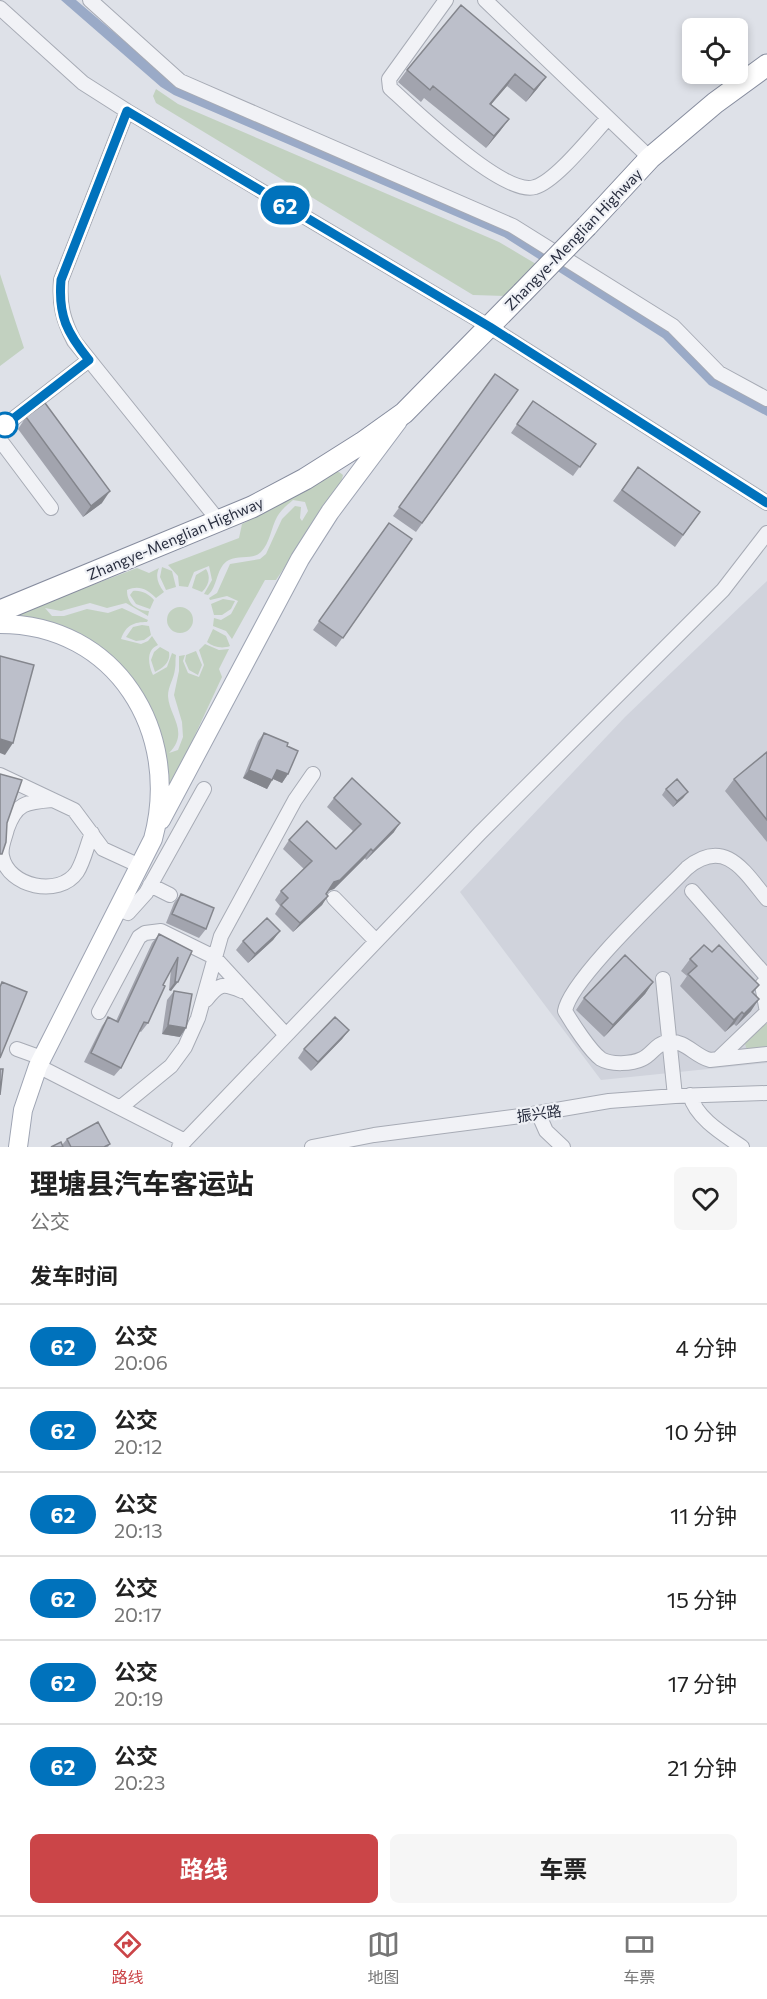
<!DOCTYPE html>
<html lang="zh">
<head>
<meta charset="utf-8">
<style>
	:root { --surface:#fff; --page:#f6f6f6; --text:#222; --muted:#767676; --line:#e0e0e0; --accent:#cb4548 }
	body { margin:0; font-family:Commissioner,"Noto Sans SC",sans-serif; background:var(--page); color:var(--text); height:100vh; display:flex; flex-direction:column; font-size:22px; white-space:nowrap }
	* { box-sizing:border-box; margin:0 }
	p { font-size:20px; color:var(--muted) }
	.icon { flex:none; width:33px; height:33px; fill:none; stroke:currentColor; stroke-width:2; stroke-linecap:round; stroke-linejoin:round }
	.map { position:relative; height:1147px; overflow:hidden }
	.side { display:flex; flex-direction:column; background:var(--surface); flex:1 }
	.side>* { flex:none }
	.badge { padding:0 12px; border-radius:20px; font-size:21px; line-height:39px }
	.buttons { position:absolute; left:682px; top:18px; display:grid; gap:12px }
	.buttons a { display:grid; place-items:center; width:66px; height:66px; border-radius:9px; background:var(--surface); box-shadow:0 3px 9px #0003; font-size:30px }
	.map>.badge { position:absolute; translate:-50% -50%; box-shadow:0 0 0 3px #fff }
	h2 { padding:0 30px; font-size:22px; line-height:54px }
	.round { display:grid; place-items:center; flex:none; width:63px; height:63px; border-radius:9px; background:var(--page) }
	.headline { display:flex; align-items:center; justify-content:space-between; height:102px; padding:0 30px }
	h1 { font-size:28px; font-weight:700; line-height:45px }
	.cta { display:flex; gap:12px; margin-top:auto; padding:12px 30px }
	.cta a { flex:1; height:69px; border-radius:9px; background:var(--accent); color:#fff; font-size:24px; font-weight:700; line-height:69px; text-align:center }
	.cta a+a { background:var(--page); color:var(--text) }
	ul { padding:0; list-style:none }
	li { display:flex; align-items:center; gap:18px; height:84px; padding:0 30px; border-top:2px solid var(--line) }
	li div { flex:1 }
	li b { display:block; font-size:22px }
	li em { font-style:normal }
	li .badge { min-width:66px; font-weight:700; text-align:center }
	.tab-bar { display:flex; justify-content:space-around; align-items:center; height:84px; border-top:2px solid var(--line); background:var(--surface); font-size:16px; color:var(--muted) }
	.tab-bar a { display:grid; justify-items:center; gap:3px }
	.tab-bar .current { color:var(--accent) }
	.map>svg:first-child { display:block }
</style>
</head>
<body>
<div class="map">
<svg width="767" height="1147" viewBox="0 0 767 1147">
	<rect width="100%" height="100%" fill="#dee1e8"/>
	<path fill="#d0d3dc" d="M767 581V1063L601 1080 460 892 625 717Z"/>
	<path fill="#c2d1c0" d="M156 89 178 104 499 242 536 264 505 296 473 295 156 103 153 96Z
		M0 274 24 348 0 366Z
		M334 472H339L343 475 341 483 276 580H265L232 639 226 631 213 626 214 618 221 620 231 614 238 601 227 596 210 600 209 598 217 593 230 564 260 559 266 554 282 519 295 506 301 507 300 518 302 521 308 511 305 502 293 500C287 505 281 510 277 517 271 528 270 543 261 552 253 560 239 555 229 560 216 566 218 587 208 595L204 594 212 580 209 566 194 572 188 587 179 586 178 576 168 565 239 538 242 524 311 488Z
		M162 567 172 571 176 587 166 590 160 577Z
		M137 568 149 573 159 568C155 577 158 584 164 592L156 598C147 589 139 585 127 590 127 604 136 610 149 611L148 616 126 603 107 608 90 603 61 611 45 608 52 616H64L87 609 108 613 122 608 148 620 147 622C134 622 126 625 121 639L141 644 148 641 152 636 158 645C146 650 148 664 153 675L167 667 172 653 176 655C175 660 176 664 175 669 174 679 168 686 168 696 169 716 190 732 169 753L178 750 183 737 182 722 174 695 179 671V656L185 655 183 661 188 673 199 677 204 665 199 650 205 644 219 650 229 649 219 669 222 677 175 778 168 788C170 744 152 694 119 664 108 654 92 648 80 640 59 628 41 619 16 616L35 607Z
		M206 569C211 577 209 585 202 592L192 588 196 575Z
		M133 591C141 590 149 594 154 600L150 609 136 604 130 595Z
		M223 599 235 601 231 609 222 615H214L211 604Z
		M167 620a13 13 0 1 1 26 0a13 13 0 1 1-26 0Z
		M142 625 149 626 151 635 144 640 136 641 126 637 133 627Z
		M213 629 226 636 230 646C222 649 213 647 207 642Z
		M160 647 169 652C171 662 163 668 155 672L151 660 154 652Z
		M196 651 202 665 198 675 189 670 185 661 186 655Z
		M762 1024H767V1049L747 1050 745 1044 747 1039Z"/>
	<path fill="#9aaac7" d="M61 0H76L174 83 508 228 657 322 767 404V416L709 385 663 338 504 237 174 95 161 87Z"/>
	<g fill="none" stroke-linecap="round" stroke-linejoin="round">
		<g stroke="#a7abb5" stroke-width="16">
			<path id="minor" d="M90 0 180 81 513 226 673 326 719 373 767 399
				M446 0 389 79 390 88C414 110 504 197 535 187 556 181 592 135 608 118
				M485 0 650 158
				M0 8 83 83 127 111
				M0 429 89 360
				M0 440 51 508
				M218 520 74 341C63 320 59 304 61 280L127 111 490 327 767 503
				M0 775 74 810 103 849 140 866
				M52 800C26 802 16 803 7 829 5 838 0 847 2 856 8 887 59 898 77 872 84 861 87 845 92 833
				M150 885 170 895
				M692 891 767 977
				M334 898 376 941
				M767 899C744 871 725 837 687 868 661 895 570 980 565 1011 572 1023 590 1051 601 1059 611 1065 632 1064 642 1059 652 1055 656 1043 668 1042 686 1040 694 1056 710 1060L767 1054
				M119 909 128 913 146 893 204 789
				M663 979 675 1096
				M767 980 762 985 767 1012
				M206 1000C219 983 223 983 242 991
				M99 1012 139 937 145 933 161 931 214 957 286 1035
				M17 1049 42 1058
				M718 1059 767 1012
				M38 1066 185 1141
				M690 1095C696 1118 723 1134 742 1147
				M121 1107 171 1066 185 1047 198 1018 221 936 295 800 313 774
				M538 1113 546 1131 563 1147
				M179 1147 480 833 723 590 767 533
				M312 1147 374 1135 521 1116 609 1101 675 1096 767 1093"/>
		</g>
		<g stroke="#9ea4b3" stroke-width="20">
			<path id="major" d="M0 624C116 624 182 732 153 839L38 1066 23 1110 18 1147
				M161 820 300 559 330 512 398 421"/>
		</g>
		<g stroke="#868c9e" stroke-width="23">
			<path id="highway" d="M587 226 650 158 715 103 767 65
				M0 611 252 507 305 479 362 443 404 413 522 293"/>
		</g>
		<use href="#minor" stroke="#f1f2f6" stroke-width="14"/>
		<use href="#major" stroke="#fff" stroke-width="18"/>
		<use href="#highway" stroke="#fff" stroke-width="21"/>
		<g stroke="#868c9e" stroke-width="23" stroke-linecap="butt">
			<path id="highway-bridge" d="M522 293 587 226"/>
		</g>
		<use href="#highway-bridge" stroke="#fff" stroke-width="21"/>
	</g>
	<path fill="#a2a4ae" d="M461 5 546 77 537 89 526 102 507 86 491 104 509 119 500 131 486 148 424 98 421 102 398 82 407 70Z
		M495 374 518 390 416 532 393 516Z
		M533 401 596 444 573 476 511 433Z
		M26 417 102 503 83 517 18 429Z
		M638 467 700 512 675 547 613 501Z
		M389 523 412 539 336 647 313 630Z
		M264 733 287 746 288 774 282 783 273 779 267 789 243 778 258 741Z
		M767 752V842L725 791 734 779Z
		M666 789 688 792 683 798 673 807 662 795Z
		M334 798 394 832 366 860 365 858 334 889 328 891 322 905 293 932 275 914 280 906 275 900 281 891 304 869 283 849 289 840 336 849 353 831 327 807Z
		M181 894 206 929 199 938 166 923 174 903Z
		M280 931 273 940 248 963 236 950 243 941Z
		M159 934 192 951 171 991 169 990 171 969 163 985 148 1023 141 1032 139 1031 121 1068 114 1076 84 1062 102 1026 108 1017 116 1021 152 943Z
		M712 952 759 985 753 993 751 1011 736 1026 734 1024 725 1032 680 986 687 976 681 971 690 959Z
		M653 982 645 994 604 1037 576 1010 584 998Z
		M174 991 180 1037 162 1034 167 1000Z
		M349 1030 342 1039 311 1071 298 1058 304 1049Z
		M67 1139 110 1144 108 1147H51L62 1145Z"/>
	<path fill="#84868d" d="M515 74 507 86 482 115 490 104Z
		M546 77 537 89 526 102 534 90Z
		M509 119 500 131 486 148 494 136Z
		M110 491 102 503 83 517 91 506Z
		M0 739 13 743 5 755 0 753Z
		M249 770 272 780 267 789 243 778Z
		M277 770 288 774 282 783 271 778Z
		M688 792 683 798 673 807 677 801Z
		M400 823 394 832 366 860 373 851Z
		M371 849 365 858 334 889 328 891 334 882Z
		M328 896 322 905 293 932 300 923Z
		M280 931 273 940 248 963 255 954Z
		M175 982H178L171 991 169 990Z
		M653 982 645 994 604 1037 613 1025Z
		M759 999 751 1011 736 1026 744 1014Z
		M742 1012 734 1024 725 1032 734 1020Z
		M168 1025 186 1028 180 1037 162 1034Z
		M349 1030 342 1039 311 1071 318 1062Z"/>
	<path fill="#bcbfca" stroke="#84868d" stroke-width="1.5" d="M461 5 546 77 534 90 515 74 490 104 509 119 494 136 433 86 430 90 407 70Z
		M495 374 518 390 422 523 399 507Z
		M533 401 596 444 580 467 517 424Z
		M45 403 110 491 91 506 26 417Z
		M638 467 700 512 683 535 622 490Z
		M389 523 412 539 343 638 319 621Z
		M0 656 34 665 13 743 0 739Z
		M264 733 288 743 287 746 298 751 288 774 277 770 272 780 249 770Z
		M767 752V820L734 779Z
		M0 774 22 780 7 823 6 842 2 854H0Z
		M352 778 400 823 373 851 371 849 340 880 334 882 326 894 328 896 300 923 281 905 288 898 281 891 312 861 289 840 307 821 336 849 361 824 334 798Z
		M677 779 688 792 677 801 666 789Z
		M181 894 214 908 206 929 172 914Z
		M267 918 280 931 255 954 243 941Z
		M159 934 192 951 178 982H175L178 957 163 985 165 986 148 1023 144 1022 121 1068 91 1053 108 1017 118 1022Z
		M704 945 712 952 719 945 759 985 752 992 759 999 744 1014 742 1012 734 1020 688 974 697 966 690 959Z
		M625 955 653 982 613 1025 584 998Z
		M2 982 27 992 0 1058V987Z
		M174 991 192 994 186 1028 168 1025Z
		M335 1017 349 1030 318 1062 304 1049Z
		M0 1069H3L0 1095Z
		M98 1122 110 1144 104 1147H71L67 1139Z
		M61 1142 63 1147H51Z"/>
	<g fill="none" stroke-linecap="round" stroke-linejoin="round">
		<g stroke="#fff" stroke-width="14">
			<path id="line" d="M0 429 89 360C67 333 58 316 61 280L127 111 490 327 767 503"/>
		</g>
		<use href="#line" stroke="#0072bc" stroke-width="9"/>
	</g>
	<circle fill="#fff" stroke="#0072bc" stroke-width="3" cx="5" cy="425" r="12"/>
	<g text-anchor="middle" dominant-baseline="central" stroke-width="4.5" stroke-linejoin="round" paint-order="stroke">
		<g font-size="15" fill="#282d3e" stroke="#eef0f5">
			<text transform="translate(573 239) rotate(-46)">Zhangye-Menglian Highway</text>
			<text transform="translate(175 538) rotate(-23)">Zhangye-Menglian Highway</text>
			<text transform="translate(539 1113) rotate(-8)">振兴路</text>
		</g>
	</g>
</svg>
<div class="buttons">
<a><svg class="icon" aria-label="locate" viewBox="0 0 24 24"><circle cx="12" cy="12" r="6"/><path d="M12 2v4M12 18v4M2 12h4M18 12h4"/></svg></a>
</div>
<b class="badge" style="left:285px;top:205px;background:#0072bc;color:#fff">62</b>
</div>
<section class="side">
<div class="headline"><div><h1>理塘县汽车客运站</h1><p>公交</p></div><a class="round"><svg class="icon" aria-label="heart" viewBox="0 0 24 24"><path d="M12 20l-8-8c-3-5 5-10 8-4 3-6 11-1 8 4z"/></svg></a></div>
<h2>发车时间</h2>
<ul>
<li><span class="badge" style="background:#0072bc;color:#fff">62</span><div><b>公交</b><p>20:06</p></div><em>4 分钟</em></li>
<li><span class="badge" style="background:#0072bc;color:#fff">62</span><div><b>公交</b><p>20:12</p></div><em>10 分钟</em></li>
<li><span class="badge" style="background:#0072bc;color:#fff">62</span><div><b>公交</b><p>20:13</p></div><em>11 分钟</em></li>
<li><span class="badge" style="background:#0072bc;color:#fff">62</span><div><b>公交</b><p>20:17</p></div><em>15 分钟</em></li>
<li><span class="badge" style="background:#0072bc;color:#fff">62</span><div><b>公交</b><p>20:19</p></div><em>17 分钟</em></li>
<li><span class="badge" style="background:#0072bc;color:#fff">62</span><div><b>公交</b><p>20:23</p></div><em>21 分钟</em></li>
</ul>
<div class="cta"><a>路线</a><a>车票</a></div>
</section>
<nav class="tab-bar">
<a class="current"><svg class="icon" aria-label="directions" viewBox="0 0 24 24"><path d="M12 3l9 9-9 9-9-9zM9 14v-3h6M13 9l2 2-2 2"/></svg>路线</a>
<a><svg class="icon" aria-label="map" viewBox="0 0 24 24"><path d="M3 6l6-2 6 2 6-2v14l-6 2-6-2-6 2zM9 4v14M15 6v14"/></svg>地图</a>
<a><svg class="icon" aria-label="tickets" viewBox="0 0 24 24"><path d="M3 7h18v10H3zM15 7v10"/></svg>车票</a>
</nav>
</body>
</html>
